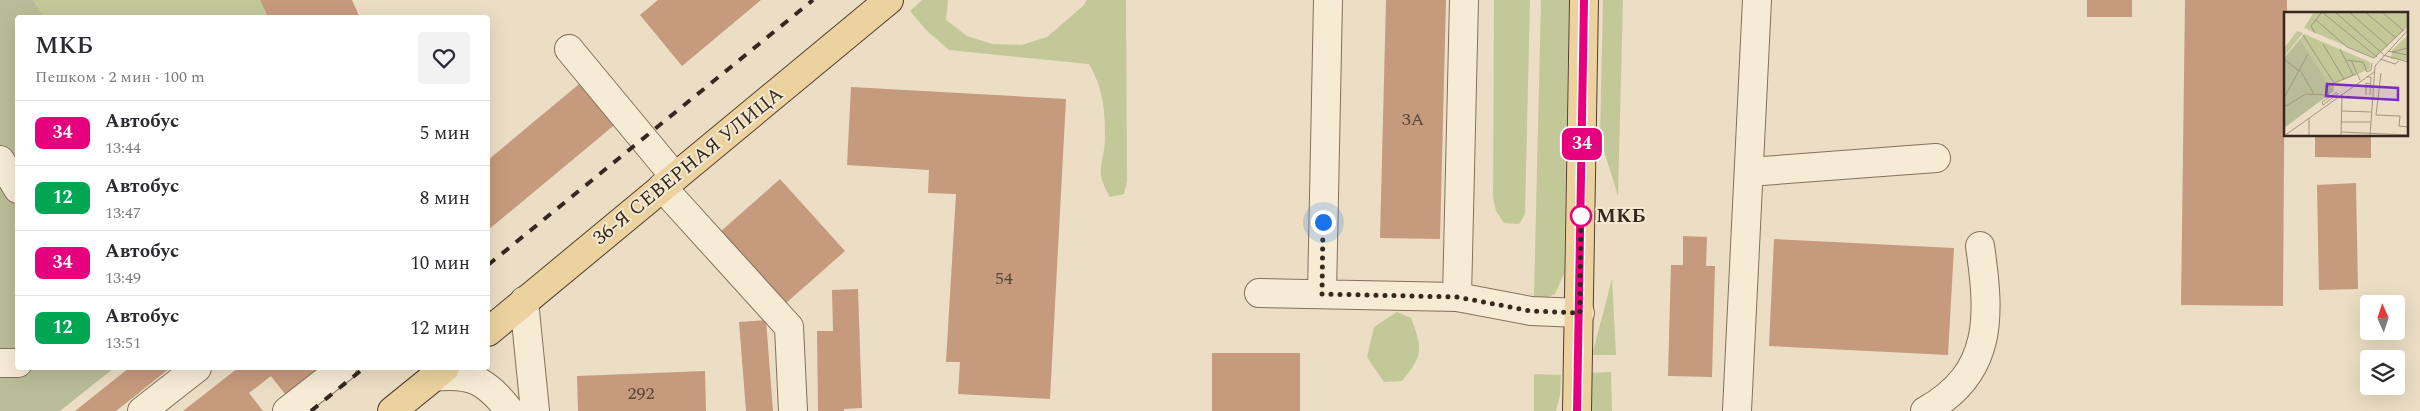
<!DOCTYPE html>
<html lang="ru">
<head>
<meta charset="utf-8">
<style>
	:root { --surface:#fff; --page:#f2f2f3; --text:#2b2b33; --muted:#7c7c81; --line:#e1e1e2 }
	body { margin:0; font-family:Spectral,serif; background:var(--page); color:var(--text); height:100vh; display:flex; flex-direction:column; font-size:19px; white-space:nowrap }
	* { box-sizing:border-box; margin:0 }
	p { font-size:16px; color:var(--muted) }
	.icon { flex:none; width:28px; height:28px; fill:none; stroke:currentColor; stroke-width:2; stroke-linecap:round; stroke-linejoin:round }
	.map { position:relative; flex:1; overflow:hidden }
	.drawer { position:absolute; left:15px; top:15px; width:475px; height:355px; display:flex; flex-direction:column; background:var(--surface); border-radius:5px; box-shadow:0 5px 20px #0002 }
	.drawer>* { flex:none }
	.badge { padding:0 10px; border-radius:8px; font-size:18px; line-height:32px }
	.needle { width:32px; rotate:357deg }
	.controls { position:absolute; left:2360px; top:295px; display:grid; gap:10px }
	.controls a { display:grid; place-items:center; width:45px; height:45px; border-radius:5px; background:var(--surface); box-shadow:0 5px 20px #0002; font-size:25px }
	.you { position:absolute; width:25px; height:25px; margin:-12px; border:4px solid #fff; border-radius:50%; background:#1a73e8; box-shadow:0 0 0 8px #1a73e833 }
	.map>.badge { position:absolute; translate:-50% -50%; box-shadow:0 0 0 2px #fff }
	.round { display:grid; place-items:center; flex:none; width:52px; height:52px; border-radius:5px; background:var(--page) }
	.overview { display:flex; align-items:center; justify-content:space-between; height:85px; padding:0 20px }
	h1 { font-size:24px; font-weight:600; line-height:38px }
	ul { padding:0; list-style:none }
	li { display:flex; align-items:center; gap:15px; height:65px; padding:0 20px; border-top:1px solid var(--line) }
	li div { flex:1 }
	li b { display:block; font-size:19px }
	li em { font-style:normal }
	li .badge { min-width:55px; font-weight:700; text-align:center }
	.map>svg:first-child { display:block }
</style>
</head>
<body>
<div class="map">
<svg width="2420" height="411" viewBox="0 0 2420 411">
	<rect width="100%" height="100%" fill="#ebdec4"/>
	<path fill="#c3c899" d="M33 0H260L267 17H45Z
		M922 0H948L946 20 967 36 992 44 1022 45 1047 37 1083 6 1087 0H1126L1127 181 1124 194 1110 197C1093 169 1105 164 1105 136 1105 108 1103 89 1089 64L949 50 926 30 910 11Z
		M1494 0H1530L1525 214 1519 224 1504 223 1496 211 1493 197Z
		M1541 0H1569L1564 274 1555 294 1541 300 1534 296Z
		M1603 0H1623L1618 196 1600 138Z
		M1612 279 1616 355H1592Z
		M1397 312 1411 318C1423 350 1423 355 1402 381L1384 382 1367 357 1374 327Z
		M1611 372 1612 411H1590V373Z
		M1534 374 1561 375 1560 395 1556 411H1534Z"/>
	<path fill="#b9bd97" d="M0 0H33L45 17 18 18V368H114L60 411H0Z"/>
	<path fill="#c69a7c" d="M260 0H352L360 18H268Z
		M658 0H761L682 66 640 15Z
		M1386 0H1446L1440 239 1380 238Z
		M2087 0H2132V17H2087Z
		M2185 0H2287V14H2285L2283 306 2181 305Z
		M584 80 618 122 488 230V160Z
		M851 87 1066 99 1050 399 958 394 960 362H946L956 194 928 193 929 170 847 165Z
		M2315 135H2371V158L2315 157Z
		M780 179 845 251 785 304 720 232Z
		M2356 183 2358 289 2319 290 2317 185Z
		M1683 236 1707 237 1706 266H1715L1712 377 1668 376 1671 265H1683Z
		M1774 239 1954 248 1948 355 1769 346Z
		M858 289 862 408 844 409V411H818L817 331H833L832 290Z
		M766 320 773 411H746L739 322Z
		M1212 353H1300V411H1212Z
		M129 368H170L116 411H75Z
		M238 368H327L288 398 271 376 249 393 263 411H183Z
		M705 371 706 411H578L577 376Z"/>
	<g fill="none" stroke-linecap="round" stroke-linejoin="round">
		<g stroke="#84705c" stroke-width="30">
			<path id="minor" d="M569 49 675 177
				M0 160 18 189
				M1749 172 1936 158
				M662 187 789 327 793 411
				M1259 293 1457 297 1531 311 1580 313
				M1322 294 1328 0
				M1457 297 1464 0
				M524 301 535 411
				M0 363H18
				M433 377C472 373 485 380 510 411
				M142 411 197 368
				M287 411 342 368
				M1737 411 1757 0
				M1925 411C1994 373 1990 315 1980 246"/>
		</g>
		<g stroke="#523f30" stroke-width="30">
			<path id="major" d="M488 332 889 0
				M392 411 445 368
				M1577 411 1584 0"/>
		</g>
		<use href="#minor" stroke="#f6ecd6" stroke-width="28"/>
		<use href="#major" stroke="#ebd29e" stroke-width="28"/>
		<path stroke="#35291f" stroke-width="4" stroke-dasharray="9 9" stroke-linecap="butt" d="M488 265 813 0
			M311 411 364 368"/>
	</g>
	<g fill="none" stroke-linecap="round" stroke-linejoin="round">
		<g stroke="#fff" stroke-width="11">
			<path id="line" d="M1577 411 1584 0"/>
		</g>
		<use href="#line" stroke="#e6007e" stroke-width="8"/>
		<path stroke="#35291f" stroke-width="5" stroke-dasharray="0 9" d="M1323 222 1322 294 1457 297 1531 311 1580 313 1581 216"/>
	</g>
	<circle fill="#fff" stroke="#e6007e" stroke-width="2.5" cx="1581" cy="216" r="10"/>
	<g text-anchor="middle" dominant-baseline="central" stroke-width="4" stroke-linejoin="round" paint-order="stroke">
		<g font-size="18" fill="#594536">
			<text x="1413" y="119">3А</text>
			<text x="1004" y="278">54</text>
			<text x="641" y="393">292</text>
		</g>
		<g font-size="20" fill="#35291f" stroke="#f3e9d3">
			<text transform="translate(688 166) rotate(-39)">36-Я СЕВЕРНАЯ УЛИЦА</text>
		</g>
		<g font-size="20" font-weight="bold" fill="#35291f" stroke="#f3e9d3" text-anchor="start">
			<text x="1596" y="216">МКБ</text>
		</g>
	</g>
	<g transform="translate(2284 12)">
		<rect width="124" height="124" fill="#ebdec4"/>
		<path d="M30 0H124V15L90 46 20 16ZM13 19 19 21 0 45V36ZM20 22 86 50V57L50 72V79L16 27ZM124 23V48L107 47 108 38Z" fill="#c3c899"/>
		<path d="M16 27 50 79 0 116V46Z" fill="#b9bd97"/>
		<path fill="none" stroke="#a29682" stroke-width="1" d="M38 0 93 45M51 0 99 42M65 0 104 34M81 0 112 26M98 0 120 19M32 8 63 35 90 46 119 18M31 21 27 14 38 0M19 23 50 71 72 62M39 32 60 67M56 37 69 63M104 39 124 43M108 40 124 36M99 43 124 50M0 47 15 59M96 47 111 52 115 49M61 48 79 50 83 60 87 58 88 51M67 48 76 68M16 58 30 82M97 61 92 103 116 104 115 114 124 115M83 65H87L86 83M53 80 38 90 39 93 55 81M82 83V71L86 72M0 86 24 42M0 95 22 82 45 83 41 74M58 99 87 100M57 110H87M57 120 124 123M0 124 90 60M25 124V106M57 124 58 82M86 124 91 54 124 18"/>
		<path fill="#7b2cbf" fill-opacity="0.15" stroke="#7b2cbf" stroke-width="2.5" d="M43 72 114 76V88L42 84Z"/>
		<rect width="124" height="124" fill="none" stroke="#35291f" stroke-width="2.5"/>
	</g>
</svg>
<div class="controls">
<a><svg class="needle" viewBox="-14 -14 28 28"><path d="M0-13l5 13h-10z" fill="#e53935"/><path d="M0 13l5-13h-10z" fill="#7c7c81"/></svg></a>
<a><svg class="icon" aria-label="layers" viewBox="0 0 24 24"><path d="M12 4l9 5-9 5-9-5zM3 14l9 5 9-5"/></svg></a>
</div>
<div class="you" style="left:1323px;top:222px"></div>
<b class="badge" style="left:1582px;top:144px;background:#e6007e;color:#fff">34</b>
<section class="drawer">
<div class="overview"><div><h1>МКБ</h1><p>Пешком · 2 мин · 100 m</p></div><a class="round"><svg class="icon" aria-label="heart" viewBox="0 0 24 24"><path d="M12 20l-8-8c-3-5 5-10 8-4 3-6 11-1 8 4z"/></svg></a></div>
<ul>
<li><span class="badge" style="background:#e6007e;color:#fff">34</span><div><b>Автобус</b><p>13:44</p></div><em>5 мин</em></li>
<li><span class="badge" style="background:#00a651;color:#fff">12</span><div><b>Автобус</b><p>13:47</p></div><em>8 мин</em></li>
<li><span class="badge" style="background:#e6007e;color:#fff">34</span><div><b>Автобус</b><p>13:49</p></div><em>10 мин</em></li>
<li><span class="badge" style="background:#00a651;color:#fff">12</span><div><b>Автобус</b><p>13:51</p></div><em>12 мин</em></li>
</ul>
</section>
</div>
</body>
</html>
